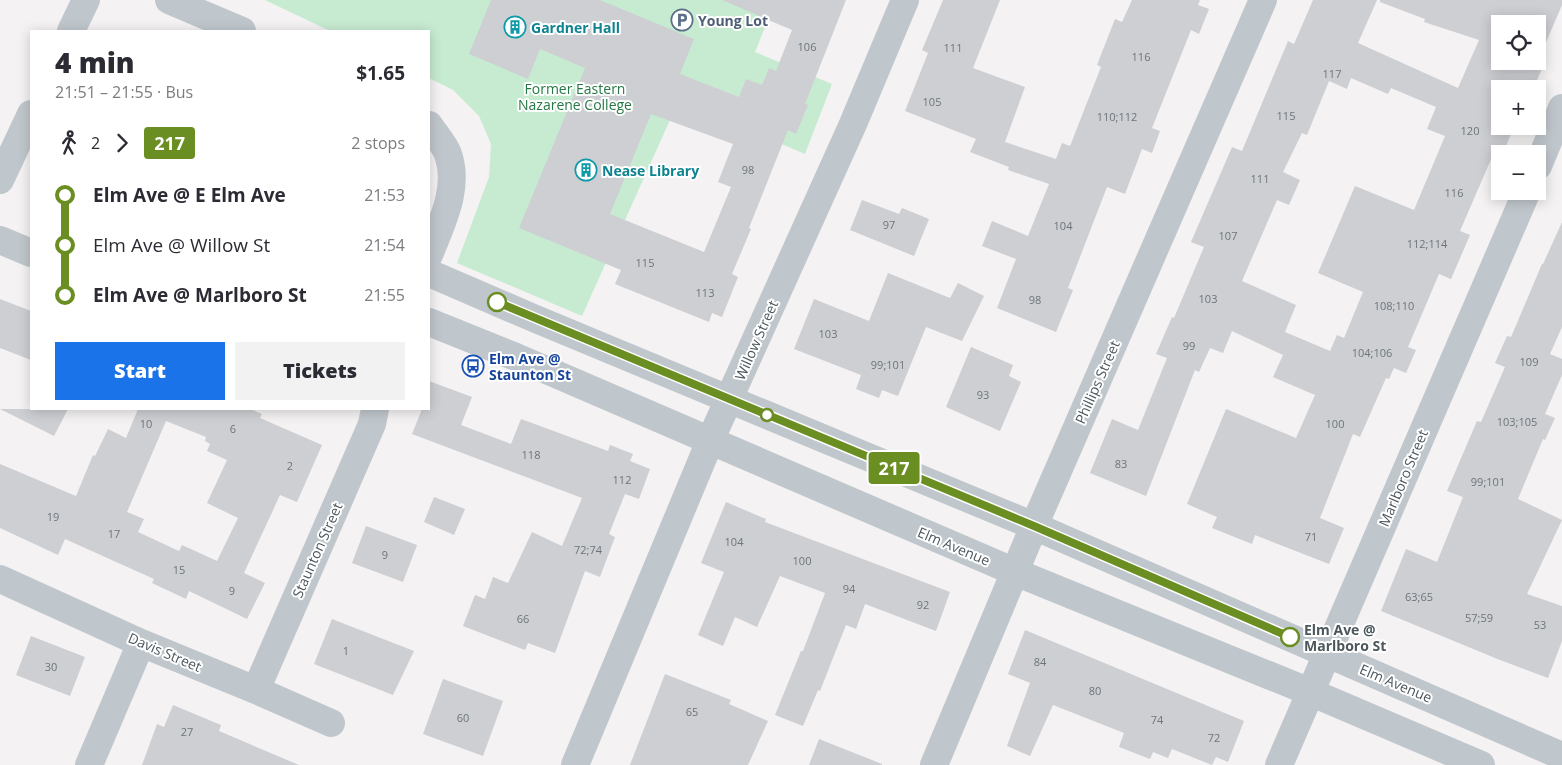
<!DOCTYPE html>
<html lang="en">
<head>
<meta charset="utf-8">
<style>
	:root { --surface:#fff; --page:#f2f2f3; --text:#2b2b33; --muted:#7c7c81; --accent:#1a73e8 }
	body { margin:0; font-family:"Open Sans",sans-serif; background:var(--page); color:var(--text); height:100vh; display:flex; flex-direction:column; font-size:19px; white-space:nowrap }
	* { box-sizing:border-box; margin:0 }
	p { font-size:16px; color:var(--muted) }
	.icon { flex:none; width:28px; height:28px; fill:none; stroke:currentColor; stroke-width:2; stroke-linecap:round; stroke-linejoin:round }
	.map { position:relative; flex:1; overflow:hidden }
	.sheet { position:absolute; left:30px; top:30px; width:400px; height:380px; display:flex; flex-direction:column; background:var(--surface); border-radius:0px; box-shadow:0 2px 12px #0003 }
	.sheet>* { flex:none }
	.badge { padding:0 10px; border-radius:4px; font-size:18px; line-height:32px }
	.fabs { position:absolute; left:1491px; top:15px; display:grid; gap:10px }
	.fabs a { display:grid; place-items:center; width:55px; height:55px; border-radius:0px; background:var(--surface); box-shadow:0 2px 12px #0003; font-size:25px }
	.map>.badge { position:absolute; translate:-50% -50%; box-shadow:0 0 0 2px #fff }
	.legs { display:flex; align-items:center; gap:8px; height:55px; padding:0 25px; font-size:16px }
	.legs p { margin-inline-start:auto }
	.overview { display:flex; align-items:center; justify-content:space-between; height:85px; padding:0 25px }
	h1 { font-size:28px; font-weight:800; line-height:38px }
	.primary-button { display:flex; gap:10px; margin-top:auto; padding:10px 25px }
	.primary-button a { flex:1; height:58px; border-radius:0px; background:var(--accent); color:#fff; font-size:20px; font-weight:800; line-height:58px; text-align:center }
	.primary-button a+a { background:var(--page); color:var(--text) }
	ul { padding:0 25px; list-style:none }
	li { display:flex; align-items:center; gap:18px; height:50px; font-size:19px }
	li i { display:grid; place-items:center; width:8px; height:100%; margin:0 6px; background:currentColor }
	li i::after { content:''; width:12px; height:12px; margin:-6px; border:4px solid; border-radius:50%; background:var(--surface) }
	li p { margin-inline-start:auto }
	li:first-child i { background:linear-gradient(#0000 50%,currentColor 0) }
	li:last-child i { background:linear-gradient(currentColor 50%,#0000 0) }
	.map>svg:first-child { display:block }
</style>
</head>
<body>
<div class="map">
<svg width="1562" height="765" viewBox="0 0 1562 765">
	<rect width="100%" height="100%" fill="#f4f2f2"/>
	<path fill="#c7ebd1" d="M265 0H776L755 52 832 84 805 154 723 119 678 102 582 316 457 263 489 177 491 144 479 116 453 90 429 78V31H330Z"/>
	<path fill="#cdcfd3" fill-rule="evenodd" d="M491 0H600L694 39 680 74 739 97 746 79 762 85 769 68 776 71 792 30 722 0H846L805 104 808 105 796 134 788 130 749 228 751 229 732 274 738 277 722 317 712 313 709 322 615 284 621 270 519 228 585 68 540 49 528 79 469 54ZM651 114 733 144 718 182 731 187 704 252 610 214Z
		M943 0H1000L973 68 1025 87 1005 142 1056 159 1062 143 1070 146 1101 67 1097 65 1115 19 1122 22 1132 0H1200L1198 5 1209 9 1199 34 1191 30 1152 128 1160 131 1152 153 1142 149 1125 194 1107 187 1068 288 1073 290 1056 332 997 308 1016 259 982 246 992 221 1028 236 1049 184 1008 170 1009 167 970 152 976 139 905 111 928 53 922 50Z
		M1313 0H1377L1358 43 1458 88 1479 40 1424 22 1425 19 1380 2V0H1562V5L1538 61V24H1500V61H1537L1535 66 1542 69 1533 89H1500V126H1506L1505 128 1512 131 1503 154H1500V160L1492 157 1460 231 1470 235 1451 279 1439 274 1408 347 1416 350 1406 373 1394 368 1389 379 1386 378 1360 437 1353 434 1320 518 1344 528 1329 564 1255 535 1252 544 1212 528 1217 517 1187 504 1226 409 1296 438 1315 395 1273 377 1283 355 1232 331 1223 353 1210 348 1199 372 1195 370 1146 496 1090 473 1112 419 1138 430 1167 358 1156 354 1172 317 1174 318 1204 247 1191 242 1232 147 1242 151 1288 41 1294 44ZM1351 78 1388 94 1391 88 1436 107 1427 129 1445 136 1414 210 1355 186 1318 273 1363 292 1344 338 1337 335 1330 351 1285 332 1296 305 1242 281 1277 200 1289 205 1300 180 1283 172 1302 133 1307 135 1329 81 1347 89Z
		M862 200 899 214 902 208 929 219 914 256 850 230Z
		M1562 222V327L1550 354 1562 359V375L1545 414 1555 418 1545 440 1543 439 1518 499 1562 520 1527 594 1562 606V641L1548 678 1500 660 1381 611 1406 549 1437 562 1463 497 1447 491 1477 421 1481 422 1505 367 1495 363 1507 336 1511 337 1542 264H1543Z
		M888 273 950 298 958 283 984 296 962 341 926 327 898 396 882 390 879 398 856 389 861 375 794 349 814 299 869 321Z
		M0 299 31 311V360L0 348Z
		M971 347 1013 365 1009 376 1021 382 1000 431 946 407Z
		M429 381 472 397 461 425 511 444 521 419 608 451 610 445 633 454 630 461 650 469 639 499 625 494 609 534 615 537 600 577 585 571 555 653 528 643 525 650 463 626 475 595 485 599 493 577 508 583 532 532 562 546 582 498 412 434 422 409H429Z
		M0 409H68L54 436Z
		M138 409H250L262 414 260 418 322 445 297 502 280 495 244 573 265 583 247 619 189 591 186 599 152 583 154 579 65 539 58 555 0 528V464L76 496 93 455 95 456 108 429 126 438ZM166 421 206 437 205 441 210 444 207 451 227 460 207 503 238 518 217 561 182 545 179 551 138 532 144 519 127 512Z
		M434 497 465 509 454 535 424 522Z
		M726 502 766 519 765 522 950 592 936 631 865 604 856 629 846 625 820 691 818 690 803 726 775 715 801 651H803L825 593 780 576 757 627 735 617 723 646 698 635 724 572 701 563Z
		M366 526 417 545 403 582 352 563Z
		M332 619 414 651 393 695 314 664Z
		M1025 630 1244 721 1228 762 1216 757 1212 765 1172 749 1168 758 1153 752 1150 759 1119 747 1124 733 1053 705 1030 756 1007 746 1030 683 1008 674Z
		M31 636 85 657 70 696 16 675Z
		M665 674 731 700 729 704 768 721 748 765H630Z
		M443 679 503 701 483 756 423 734Z
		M173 705 221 725 219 731 299 765H142L157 724 164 727Z
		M819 739 882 764V765H809Z"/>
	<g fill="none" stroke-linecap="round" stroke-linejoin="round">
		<path stroke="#c0c7cc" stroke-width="28" d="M169 0 242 31
			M71 31 86 0
			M429 125C435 134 444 144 448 154 460 189 441 224 429 255
			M1538 166 1562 108
			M0 180 31 114
			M0 240 31 253
			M429 273 531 317 1034 526 1562 756
			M429 322 516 357 1015 572 1310 692 1481 765
			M0 579 141 643 256 690 331 723
			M256 690 372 424 375 409
			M89 765 141 643
			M575 765 710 441 853 124 905 0
			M934 765 1034 526 1263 0
			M1279 765 1527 191"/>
	</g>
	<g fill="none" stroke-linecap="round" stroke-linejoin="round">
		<g stroke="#fff" stroke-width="11">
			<path id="line-1" d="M497 302 1034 526 1290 637"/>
		</g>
		<use href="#line-1" stroke="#6b8e23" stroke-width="8"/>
	</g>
	<defs>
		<g id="parking-ring" transform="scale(1.125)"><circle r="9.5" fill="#fff" stroke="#5c6f8a" stroke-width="1.5"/><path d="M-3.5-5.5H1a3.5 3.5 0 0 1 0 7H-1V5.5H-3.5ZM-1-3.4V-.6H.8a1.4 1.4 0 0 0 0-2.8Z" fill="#5c6f8a"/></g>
		<g id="building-ring" transform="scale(1.125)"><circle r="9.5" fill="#fff" stroke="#0f9aa8" stroke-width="1.5"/><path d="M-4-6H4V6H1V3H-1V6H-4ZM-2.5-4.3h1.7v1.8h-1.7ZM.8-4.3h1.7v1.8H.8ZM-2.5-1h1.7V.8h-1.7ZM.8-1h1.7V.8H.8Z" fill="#0f9aa8"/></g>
		<g id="bus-ring" transform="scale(1.125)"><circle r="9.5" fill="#fff" stroke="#1a4fb4" stroke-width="1.5"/><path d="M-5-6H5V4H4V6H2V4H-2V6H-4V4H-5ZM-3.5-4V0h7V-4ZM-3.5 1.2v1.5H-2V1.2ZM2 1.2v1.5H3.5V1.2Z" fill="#1a4fb4"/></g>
	</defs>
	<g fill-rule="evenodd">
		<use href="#parking-ring" x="682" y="20"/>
		<use href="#building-ring" x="515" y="27"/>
		<use href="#building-ring" x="586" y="170"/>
		<use href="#bus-ring" x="473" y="366"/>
	</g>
	<g fill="#fff" stroke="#6b8e23" stroke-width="2.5">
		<circle cx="497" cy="302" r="9"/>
		<circle cx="767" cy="415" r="6"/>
		<circle cx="1290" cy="637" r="9"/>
	</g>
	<g text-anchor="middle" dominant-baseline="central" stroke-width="4" stroke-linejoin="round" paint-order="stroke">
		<g font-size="11" fill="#6c757a">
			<text x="807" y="46">106</text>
			<text x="953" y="47">111</text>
			<text x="1141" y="56">116</text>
			<text x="1332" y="73">117</text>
			<text x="932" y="101">105</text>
			<text x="1286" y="115">115</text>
			<text x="1117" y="116">110;112</text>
			<text x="1470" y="130">120</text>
			<text x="748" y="169">98</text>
			<text x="1260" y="178">111</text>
			<text x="1454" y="192">116</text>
			<text x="889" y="224">97</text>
			<text x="1063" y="225">104</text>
			<text x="1228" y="235">107</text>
			<text x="1427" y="243">112;114</text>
			<text x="645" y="262">115</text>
			<text x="705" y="292">113</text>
			<text x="1208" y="298">103</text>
			<text x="1035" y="299">98</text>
			<text x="1394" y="305">108;110</text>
			<text x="828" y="333">103</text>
			<text x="1189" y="345">99</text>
			<text x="1372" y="352">104;106</text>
			<text x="1529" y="361">109</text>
			<text x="888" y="364">99;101</text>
			<text x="983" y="394">93</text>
			<text x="1517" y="421">103;105</text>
			<text x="146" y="423">10</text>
			<text x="1335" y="423">100</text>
			<text x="233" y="428">6</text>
			<text x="531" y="454">118</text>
			<text x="1121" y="463">83</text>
			<text x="290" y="465">2</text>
			<text x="622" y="479">112</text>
			<text x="1488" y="481">99;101</text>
			<text x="53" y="516">19</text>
			<text x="114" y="533">17</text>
			<text x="1311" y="536">71</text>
			<text x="734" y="541">104</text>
			<text x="588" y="549">72;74</text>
			<text x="385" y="554">9</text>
			<text x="802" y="560">100</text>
			<text x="179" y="569">15</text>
			<text x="849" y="588">94</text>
			<text x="232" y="590">9</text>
			<text x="1419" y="596">63;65</text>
			<text x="923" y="604">92</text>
			<text x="1479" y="617">57;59</text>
			<text x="523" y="618">66</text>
			<text x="1540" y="624">53</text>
			<text x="346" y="650">1</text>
			<text x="1040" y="661">84</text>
			<text x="51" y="666">30</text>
			<text x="1095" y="690">80</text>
			<text x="692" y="711">65</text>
			<text x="463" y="717">60</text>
			<text x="1157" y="719">74</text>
			<text x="187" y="731">27</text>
			<text x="1214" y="737">72</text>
		</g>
		<g font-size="14" font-weight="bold" fill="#4e5e75" stroke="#fff" text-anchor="start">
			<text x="698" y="20">Young Lot</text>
		</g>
		<g font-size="14" font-weight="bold" fill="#0d838f" stroke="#fff" text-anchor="start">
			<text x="531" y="27">Gardner Hall</text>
			<text x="602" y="170">Nease Library</text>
		</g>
		<g font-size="14" fill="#247843" stroke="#fff">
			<text x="575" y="88">Former Eastern<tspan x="575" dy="16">Nazarene College</tspan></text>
		</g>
		<g font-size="14" fill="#4c575d" stroke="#fff">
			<text transform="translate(756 340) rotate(-66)">Willow Street</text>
			<text transform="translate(1097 382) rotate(-66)">Phillips Street</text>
			<text transform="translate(1403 478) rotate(-67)">Marlboro Street</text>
			<text transform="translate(954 546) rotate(23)">Elm Avenue</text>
			<text transform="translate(317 550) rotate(-66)">Staunton Street</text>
			<text transform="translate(165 652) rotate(23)">Davis Street</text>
			<text transform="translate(1396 683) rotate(23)">Elm Avenue</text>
		</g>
		<g font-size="14" font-weight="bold" fill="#164399" stroke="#fff" text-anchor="start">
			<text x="489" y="358">Elm Ave @<tspan x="489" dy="16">Staunton St</tspan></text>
		</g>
		<g font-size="14" font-weight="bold" fill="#4c575d" stroke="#fff" text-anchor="start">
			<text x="1304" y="629">Elm Ave @<tspan x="1304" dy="16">Marlboro St</tspan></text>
		</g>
	</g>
</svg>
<div class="fabs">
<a><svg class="icon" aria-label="locate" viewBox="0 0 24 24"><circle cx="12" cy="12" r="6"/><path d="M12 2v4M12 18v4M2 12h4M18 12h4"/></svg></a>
<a>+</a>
<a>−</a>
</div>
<b class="badge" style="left:894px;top:468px;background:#6b8e23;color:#fff">217</b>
<section class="sheet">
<div class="overview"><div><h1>4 min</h1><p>21:51 – 21:55 · Bus</p></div><b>$1.65</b></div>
<div class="legs"><svg class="icon" aria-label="walk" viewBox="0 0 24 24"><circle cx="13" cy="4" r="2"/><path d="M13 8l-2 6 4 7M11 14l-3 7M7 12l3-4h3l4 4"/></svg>2<svg class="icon" aria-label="forward" viewBox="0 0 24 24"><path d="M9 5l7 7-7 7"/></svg><b class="badge" style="background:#6b8e23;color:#fff">217</b><p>2 stops</p></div>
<ul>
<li><i style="color:#6b8e23"></i><b>Elm Ave @ E Elm Ave</b><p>21:53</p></li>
<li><i style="color:#6b8e23"></i><span>Elm Ave @ Willow St</span><p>21:54</p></li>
<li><i style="color:#6b8e23"></i><b>Elm Ave @ Marlboro St</b><p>21:55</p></li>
</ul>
<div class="primary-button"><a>Start</a><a>Tickets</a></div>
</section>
</div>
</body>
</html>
